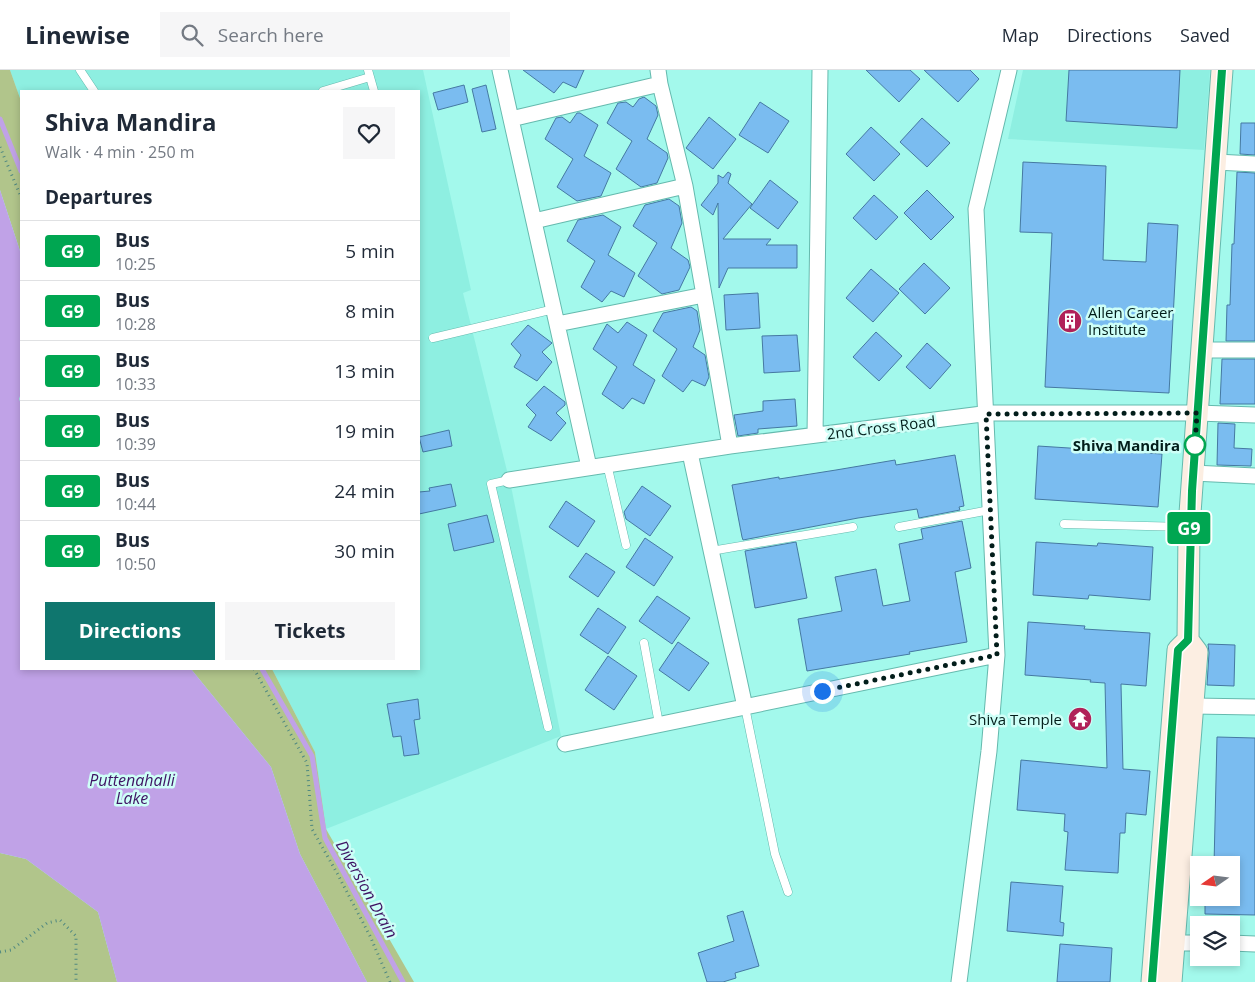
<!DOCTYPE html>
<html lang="en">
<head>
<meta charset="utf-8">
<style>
	:root { --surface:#fff; --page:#f6f6f7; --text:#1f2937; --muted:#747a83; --line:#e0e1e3; --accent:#0f766e }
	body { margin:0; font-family:"Open Sans",sans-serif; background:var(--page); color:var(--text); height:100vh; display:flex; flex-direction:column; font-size:19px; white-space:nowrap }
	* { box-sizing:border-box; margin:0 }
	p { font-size:16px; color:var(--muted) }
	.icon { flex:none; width:28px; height:28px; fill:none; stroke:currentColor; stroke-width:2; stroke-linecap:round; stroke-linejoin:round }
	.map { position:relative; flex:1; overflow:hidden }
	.panel { position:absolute; left:20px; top:20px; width:400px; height:580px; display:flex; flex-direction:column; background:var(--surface); border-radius:0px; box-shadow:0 2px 8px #0003 }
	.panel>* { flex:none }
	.badge { padding:0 10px; border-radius:4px; font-size:18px; line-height:32px }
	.needle { width:32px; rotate:256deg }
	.fabs { position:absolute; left:1190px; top:786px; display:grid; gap:10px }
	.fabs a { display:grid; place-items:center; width:50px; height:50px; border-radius:0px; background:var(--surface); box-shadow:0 2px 8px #0003; font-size:25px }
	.you { position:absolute; width:25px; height:25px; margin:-12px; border:4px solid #fff; border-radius:50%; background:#1a73e8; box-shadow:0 0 0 8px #1a73e833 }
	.map>.badge { position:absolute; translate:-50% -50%; box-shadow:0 0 0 2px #fff }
	h2 { padding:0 25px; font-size:19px; line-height:45px }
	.round { display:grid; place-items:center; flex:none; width:52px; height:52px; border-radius:0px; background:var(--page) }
	.headline { display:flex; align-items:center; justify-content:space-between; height:85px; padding:0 25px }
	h1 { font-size:24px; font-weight:700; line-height:38px }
	.cta { display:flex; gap:10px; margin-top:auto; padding:10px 25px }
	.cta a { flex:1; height:58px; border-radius:0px; background:var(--accent); color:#fff; font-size:20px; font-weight:700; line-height:58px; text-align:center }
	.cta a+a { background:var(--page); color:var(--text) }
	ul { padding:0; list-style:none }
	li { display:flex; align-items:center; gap:15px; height:60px; padding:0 25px; border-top:1px solid var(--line) }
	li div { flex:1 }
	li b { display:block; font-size:19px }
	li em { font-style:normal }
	li .badge { min-width:55px; font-weight:700; text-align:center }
	header { display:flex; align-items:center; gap:30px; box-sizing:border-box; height:70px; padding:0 25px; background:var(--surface); border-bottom:1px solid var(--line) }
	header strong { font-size:24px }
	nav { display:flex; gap:28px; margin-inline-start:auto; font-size:18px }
	.search { width:350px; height:45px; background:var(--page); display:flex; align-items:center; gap:12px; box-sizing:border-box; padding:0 18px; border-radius:0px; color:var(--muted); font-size:19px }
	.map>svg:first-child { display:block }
</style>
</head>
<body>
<header>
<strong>Linewise</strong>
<div class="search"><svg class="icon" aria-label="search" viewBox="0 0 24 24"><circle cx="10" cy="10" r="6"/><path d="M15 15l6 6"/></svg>Search here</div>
<nav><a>Map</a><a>Directions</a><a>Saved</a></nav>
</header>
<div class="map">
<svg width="1255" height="912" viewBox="0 0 1255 912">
	<rect width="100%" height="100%" fill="#a3f9ec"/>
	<path fill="#8eefe1" d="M10 0H423L471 220 463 223 512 421 561 666 326 759 315 682 272 599H419V21H21V31Z
		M1023 0H1210L1204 80 1008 69Z"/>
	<path fill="#b1c58b" d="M0 0H10L21 31V184L0 120Z
		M191 599H272L315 682 326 759 414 912H367L300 784 271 697Z
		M0 783 26 789 98 842 117 912H0Z"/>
	<path fill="#c0a2e7" d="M0 120 21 184V323L19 329 21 334V599H191L271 697 300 784 367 912H117L98 842 26 789 0 783Z"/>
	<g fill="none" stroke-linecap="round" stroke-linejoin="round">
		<path stroke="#c0a2e7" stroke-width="5" d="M0 49 21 101
			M262 599 312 686 325 768 403 912"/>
	</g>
	<path fill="#7abcf0" stroke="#4579a2" d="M523 0H584L576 18 563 12 554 23Z
		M866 0H910L920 9 899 32Z
		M924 0H970L979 9 958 32Z
		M1069 0H1180L1177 58 1066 51Z
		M464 15 468 32 438 40 433 23Z
		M486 15 496 59 482 62 472 19Z
		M644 27 656 36 658 45 647 69 667 83 668 88 657 113 641 117 616 99 632 71 607 53 618 33 626 32 633 37 639 29Z
		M760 32 789 51 768 83 739 65Z
		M577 43H580L598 55 584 86 611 103 601 126 577 131 557 117 573 89 545 69 556 48 562 47 570 53Z
		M709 47 736 69 713 99 686 78Z
		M922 48 950 73 927 97 900 72Z
		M1241 53H1255V85L1240 84Z
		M871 57 900 84 874 111 846 84Z
		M1023 92 1106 96 1103 190 1146 192 1148 153 1178 155 1169 323 1045 317 1052 163 1020 162Z
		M728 102 731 104 728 113 752 134 723 169H771L766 175H797V198H728L719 218 718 133 713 145 701 135 718 113V105L723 108Z
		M1237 102 1255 103V271H1226L1227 235H1230L1232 174H1234Z
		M770 110 798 132 778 159 750 138Z
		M927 120 954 147 931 170 904 143Z
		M874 125 898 147 876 170 853 148Z
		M669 129 679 136 682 153 671 178 688 190 690 197 679 220 662 224 638 206 657 173 633 156 645 135Z
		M603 145 621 157 608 185 635 203 624 227 611 221 602 232 581 217 595 191 567 171 578 150Z
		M924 193 950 218 925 244 899 219Z
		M871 199 899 223 873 252 846 228Z
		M758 223 760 258 726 260 724 225Z
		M691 237 697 241 700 260 693 277 705 285 709 307 705 316 692 310 683 322 662 306 677 279 653 261 663 243Z
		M627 252 647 265 633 295 655 310 644 334 632 328 623 339 602 324 617 297 593 279 607 254 618 263Z
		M528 255 552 273 542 282 552 292 537 311 514 297 521 285 511 274Z
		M876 262 902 286 879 311 853 287Z
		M797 265 800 301 764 303 762 266Z
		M927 273 951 295 930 319 906 297Z
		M1222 289H1255V334H1220Z
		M544 316 565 332V335L556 343 566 353 551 371 528 357 536 345 526 335Z
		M795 329 797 356 758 359V363L738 366 734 345 763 341V331Z
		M1218 353 1235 354 1234 378 1252 379 1251 396 1217 395Z
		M449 360 452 376 423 382 419 367Z
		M1038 376 1162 384 1158 437 1035 429Z
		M955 385 964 436 959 437 960 440 919 448 917 439 858 448 743 470 742 467 732 415 779 407V409L836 400 895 390 896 395Z
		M451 414 456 436 419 444V422L430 421 429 418Z
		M642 416 671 436 650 466 626 449 624 442Z
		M566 431 595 451 578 477 549 457Z
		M487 445 494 472 454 481 448 454Z
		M962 451 971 498 955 502 967 572 909 582 910 584 807 601 798 549 842 541 835 507 876 499 883 536 910 531 899 474 923 469 921 459Z
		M645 468 673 487 654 516 626 497Z
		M796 472 807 528 755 538 745 481Z
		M1036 472 1097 476 1098 473 1153 477 1150 530 1089 525 1088 529 1033 525Z
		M586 483 615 502 598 527 569 507Z
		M657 526 690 548 672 574 639 551Z
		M598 538 626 557 608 584 580 565Z
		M1028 552 1085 556 1084 559 1150 563 1146 616 1121 614 1123 699 1150 701 1146 745 1126 743 1125 763H1120L1118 803 1065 800 1068 762 1064 761 1065 744 1017 740 1021 690 1107 698 1105 613 1090 612 1091 610 1025 605Z
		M678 572 709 593 689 621 659 600Z
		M1208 574 1235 575 1234 616 1207 615 1209 583Z
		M608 586 637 606 614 640 585 620Z
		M418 629 420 649 414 650 419 684 404 686 401 666 393 667 387 634Z
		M1217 667 1255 668V845L1205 844V828H1231V795H1214Z
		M1011 812 1063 816 1060 852 1064 853 1063 866 1007 861Z
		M743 841 759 896 735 903 736 908 723 912H707L698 883 734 871 727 846Z
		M1060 874 1112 878 1110 912H1057Z"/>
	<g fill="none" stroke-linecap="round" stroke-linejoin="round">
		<g stroke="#65baae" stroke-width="9">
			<path id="lane" d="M80 0 94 21
				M368 0 374 21
				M323 21 370 7
				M433 268 554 239
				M607 394 626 475
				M509 410 491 414 548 657
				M1064 454 1187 457
				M899 457 990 440
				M711 481 853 457
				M644 573 659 654
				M745 637 775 784 788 822"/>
		</g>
		<g stroke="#65baae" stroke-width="17">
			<path id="street" d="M500 0 589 397
				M511 49 660 14 658 0
				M1216 92 1255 94
				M534 151 685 116
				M704 225 730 376
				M557 254 704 225 685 116 660 14
				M1202 280H1255
				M815 365 820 0
				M690 383 745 637
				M1193 403 1255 406
				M509 410 730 376 990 343H1197L1255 345
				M1193 636 1255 637
				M565 674 997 585
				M1166 873H1199
				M1231 873 1255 874
				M959 912 989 681 997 585 976 139 1009 0"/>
		</g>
		<g stroke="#65baae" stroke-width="23">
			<path id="secondary" d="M1152 912 1178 580 1188 570 1189 457 1222 0
				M1171 912 1197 582 1188 570"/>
		</g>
		<path stroke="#508880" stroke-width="3" stroke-dasharray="1 4" stroke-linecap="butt" d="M0 77 21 127
			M254 599 307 693 312 759 337 803 370 866 390 912
			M0 882 11 880 47 853 60 850 76 866V912"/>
		<use href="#lane" stroke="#fff" stroke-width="8"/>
		<use href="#street" stroke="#fff" stroke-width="15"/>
		<use href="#secondary" stroke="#fceee2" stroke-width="21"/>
	</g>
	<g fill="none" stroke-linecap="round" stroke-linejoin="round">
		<g stroke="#fff" stroke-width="11">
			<path id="line" d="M1152 912 1178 580 1188 570 1192 421 1222 0"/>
		</g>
		<use href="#line" stroke="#00a651" stroke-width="8"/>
		<path stroke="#021d1a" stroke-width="5" stroke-dasharray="0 9" d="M822 621 997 585 986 344 1197 343 1195 375"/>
	</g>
	<defs>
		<g id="building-disc" transform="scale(1.25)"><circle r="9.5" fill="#b02158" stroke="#cefff7"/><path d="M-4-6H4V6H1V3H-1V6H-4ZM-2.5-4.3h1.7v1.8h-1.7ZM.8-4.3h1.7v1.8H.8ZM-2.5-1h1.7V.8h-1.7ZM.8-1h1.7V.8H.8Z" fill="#fff"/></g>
		<g id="temple-disc" transform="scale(1.25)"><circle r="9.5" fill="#b02158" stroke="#cefff7"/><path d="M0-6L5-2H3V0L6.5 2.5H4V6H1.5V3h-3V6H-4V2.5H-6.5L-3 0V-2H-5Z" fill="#fff"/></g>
	</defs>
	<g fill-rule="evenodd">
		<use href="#building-disc" x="1070" y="251"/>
		<use href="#temple-disc" x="1080" y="649"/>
	</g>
	<circle fill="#fff" stroke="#00a651" stroke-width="2.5" cx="1195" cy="375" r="10"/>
	<g text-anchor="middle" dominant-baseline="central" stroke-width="5" stroke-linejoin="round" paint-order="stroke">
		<g font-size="15" fill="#021d1a" stroke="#cefff7" text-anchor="start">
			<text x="1088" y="242">Allen Career<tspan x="1088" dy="17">Institute</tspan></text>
			<text x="1062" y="649" text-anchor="end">Shiva Temple</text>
		</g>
		<g font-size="15" fill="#021d1a" stroke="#cefff7">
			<text transform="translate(881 357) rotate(-7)">2nd Cross Road</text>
		</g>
		<g font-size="15" font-weight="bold" fill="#021d1a" stroke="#cefff7" text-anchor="end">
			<text x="1180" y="375">Shiva Mandira</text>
		</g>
		<g font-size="16" font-style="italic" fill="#3e1363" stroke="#cefff7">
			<text x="132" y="710">Puttenahalli<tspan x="132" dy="18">Lake</tspan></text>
			<text transform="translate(367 819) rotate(61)">Diversion Drain</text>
		</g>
	</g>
</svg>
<div class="fabs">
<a><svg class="needle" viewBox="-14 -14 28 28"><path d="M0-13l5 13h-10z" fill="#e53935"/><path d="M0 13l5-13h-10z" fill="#747a83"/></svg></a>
<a><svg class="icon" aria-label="layers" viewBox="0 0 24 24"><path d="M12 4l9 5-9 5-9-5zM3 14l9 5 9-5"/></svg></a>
</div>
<div class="you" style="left:822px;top:621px"></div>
<b class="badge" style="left:1189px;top:458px;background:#00a651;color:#fff">G9</b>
<section class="panel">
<div class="headline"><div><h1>Shiva Mandira</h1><p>Walk · 4 min · 250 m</p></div><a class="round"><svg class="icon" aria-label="heart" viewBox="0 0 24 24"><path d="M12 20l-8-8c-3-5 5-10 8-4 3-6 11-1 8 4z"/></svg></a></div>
<h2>Departures</h2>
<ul>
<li><span class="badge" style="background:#00a651;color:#fff">G9</span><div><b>Bus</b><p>10:25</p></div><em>5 min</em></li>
<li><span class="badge" style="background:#00a651;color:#fff">G9</span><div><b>Bus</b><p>10:28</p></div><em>8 min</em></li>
<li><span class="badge" style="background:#00a651;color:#fff">G9</span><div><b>Bus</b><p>10:33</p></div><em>13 min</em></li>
<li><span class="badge" style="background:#00a651;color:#fff">G9</span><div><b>Bus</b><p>10:39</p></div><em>19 min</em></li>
<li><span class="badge" style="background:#00a651;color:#fff">G9</span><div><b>Bus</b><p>10:44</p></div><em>24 min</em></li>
<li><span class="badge" style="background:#00a651;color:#fff">G9</span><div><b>Bus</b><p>10:50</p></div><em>30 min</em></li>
</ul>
<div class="cta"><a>Directions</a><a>Tickets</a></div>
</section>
</div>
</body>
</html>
